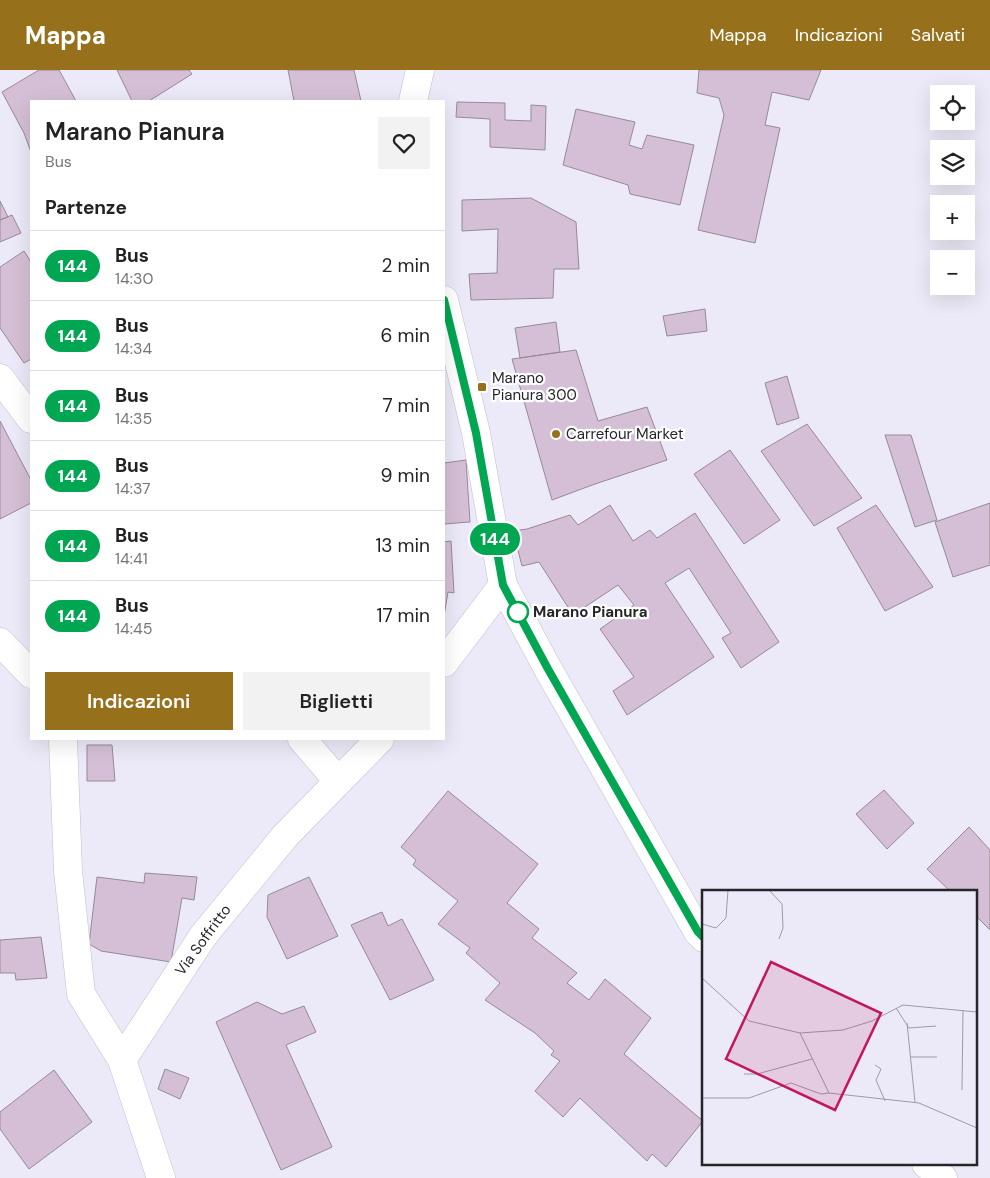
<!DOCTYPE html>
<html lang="it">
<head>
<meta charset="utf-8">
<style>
	:root { --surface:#fff; --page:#f2f2f2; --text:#222; --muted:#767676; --line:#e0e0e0; --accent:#97701b }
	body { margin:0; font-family:"DM Sans",sans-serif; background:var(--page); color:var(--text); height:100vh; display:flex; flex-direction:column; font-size:19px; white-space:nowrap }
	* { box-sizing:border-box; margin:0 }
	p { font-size:16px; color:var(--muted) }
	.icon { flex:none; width:28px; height:28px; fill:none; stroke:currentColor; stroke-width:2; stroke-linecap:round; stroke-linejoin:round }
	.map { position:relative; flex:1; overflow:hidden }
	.details { position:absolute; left:30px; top:30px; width:415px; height:640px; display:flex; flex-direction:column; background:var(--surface); border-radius:0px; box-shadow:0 5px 20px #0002 }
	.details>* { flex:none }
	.badge { padding:0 10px; border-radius:16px; font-size:18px; line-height:32px }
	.tools { position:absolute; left:930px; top:15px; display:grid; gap:10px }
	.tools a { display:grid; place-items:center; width:45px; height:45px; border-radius:0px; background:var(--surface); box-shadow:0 5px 20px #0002; font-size:25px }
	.map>.badge { position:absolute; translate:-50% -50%; box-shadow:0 0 0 2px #fff }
	h2 { padding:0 15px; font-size:19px; line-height:45px }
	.round { display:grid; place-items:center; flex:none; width:52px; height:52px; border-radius:0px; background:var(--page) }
	.headline { display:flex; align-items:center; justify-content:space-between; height:85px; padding:0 15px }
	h1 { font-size:24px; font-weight:600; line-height:38px }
	.primary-button { display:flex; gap:10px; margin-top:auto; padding:10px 15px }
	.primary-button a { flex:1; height:58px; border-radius:0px; background:var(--accent); color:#fff; font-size:20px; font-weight:600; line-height:58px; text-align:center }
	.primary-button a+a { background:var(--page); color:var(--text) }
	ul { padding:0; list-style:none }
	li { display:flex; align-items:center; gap:15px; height:70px; padding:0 15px; border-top:1px solid var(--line) }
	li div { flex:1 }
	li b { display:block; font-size:19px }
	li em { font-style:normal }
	li .badge { min-width:55px; font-weight:700; text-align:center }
	header { display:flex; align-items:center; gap:30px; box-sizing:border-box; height:70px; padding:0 25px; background:var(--accent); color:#fff }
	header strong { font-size:24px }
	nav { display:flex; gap:28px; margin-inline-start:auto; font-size:18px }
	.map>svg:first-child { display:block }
</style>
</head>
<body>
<header>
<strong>Mappa</strong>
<nav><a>Mappa</a><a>Indicazioni</a><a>Salvati</a></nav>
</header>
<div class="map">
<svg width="990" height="1108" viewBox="0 0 990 1108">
	<rect width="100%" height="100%" fill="#eceaf8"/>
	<path fill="#d5bfd6" stroke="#958b95" d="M39 0H59L76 31H31V82L24 63 2 22Z
		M117 0H189L192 4 149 31H132Z
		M288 0H354L361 31H294Z
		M699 0H821L809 30 772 22 765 55 780 58 755 173 698 160 724 45 719 28 697 23Z
		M457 32 505 33V50L531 51V35L546 36 545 80 490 77V49L456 47Z
		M576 39 635 52 629 75 642 79 647 65 694 75 680 135 630 124 628 115 563 95Z
		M531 128 576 152 579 199H554L553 228 471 230 469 204 497 203 498 159 462 161V130Z
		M0 131 8 147 0 150Z
		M12 145 21 163 0 172V150Z
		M24 181 31 192V289L24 293 0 258V197Z
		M705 239 707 261 667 266 663 246Z
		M556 252 560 282 520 288 515 258Z
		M576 280 598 351 647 337 667 390 595 414 552 430 512 289Z
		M787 306 799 348 777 355 765 313Z
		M0 351 31 410V433L0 449Z
		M807 354 862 428 814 456 761 381Z
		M885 365H911L937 450 915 457Z
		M730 380 780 450 744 474 694 404Z
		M466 390 470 452 444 454V393Z
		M990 433V495L953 507 935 452Z
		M610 435 633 471 650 460 657 468 695 443 779 572 741 598 722 568 731 563 689 498 665 513 714 587 627 645 613 621 634 607 600 559 634 535 618 515 573 545 539 492 522 496 513 461 527 459 570 445 578 455Z
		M876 435 933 517 885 541 837 458Z
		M451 471 454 523 448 522 444 546V472Z
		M87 675H112L115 711H87Z
		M884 720 914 753 887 779 856 744Z
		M448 721 538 794 507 833 539 859 532 868 577 903 567 913 589 930 605 909 651 948 624 984 703 1051 666 1097 652 1084 647 1091 580 1028 563 1047 535 1021 560 991 551 985 554 981 535 963 485 930 500 913 466 883 470 878 438 854 458 831 413 795 416 790 401 777Z
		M969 757 990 780V860L976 846V822H951L927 799Z
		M145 803 197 807 194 830 182 828 171 892 101 881 89 874 97 807 144 813Z
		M309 807 338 866 287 889 267 847 268 825Z
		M382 842 388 856 402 849 434 910 390 930 351 855Z
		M41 867 47 908 16 910 15 903H0V870Z
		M257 932 282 944 304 936 316 962 286 975 332 1077 281 1100 216 952Z
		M165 999 189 1008 180 1029 158 1019Z
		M54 1000 92 1052 29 1099 0 1059V1042Z"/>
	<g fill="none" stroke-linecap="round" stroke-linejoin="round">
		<g stroke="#c1becb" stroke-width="29">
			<path id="minor" d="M413 31 420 0
				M444 230 476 363 503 515 548 599 698 862 704 868
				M0 308 31 349
				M0 572 31 604
				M444 593 503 515
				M63 669 68 801 81 924 122 990
				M302 669 338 711
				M926 1094 943 1108
				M161 1108 122 990 203 866 285 766 380 669"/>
		</g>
		<use href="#minor" stroke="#fff" stroke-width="28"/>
	</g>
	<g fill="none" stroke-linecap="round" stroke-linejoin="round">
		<g stroke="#fff" stroke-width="11">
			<path id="line" d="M444 230 476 363 503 515 548 599 698 862 704 868"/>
		</g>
		<use href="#line" stroke="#00a651" stroke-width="8"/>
	</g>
	<g fill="#97701b" stroke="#fff" stroke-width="2">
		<rect x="477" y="312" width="10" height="10" rx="2.5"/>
		<circle cx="556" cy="364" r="5"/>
	</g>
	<circle fill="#fff" stroke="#00a651" stroke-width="2.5" cx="518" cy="542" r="10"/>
	<g text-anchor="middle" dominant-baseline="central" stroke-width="4.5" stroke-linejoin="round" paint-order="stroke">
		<g font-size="15" fill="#26252a" stroke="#fff" text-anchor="start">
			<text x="492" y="308">Marano<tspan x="492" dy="17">Pianura 300</tspan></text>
			<text x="566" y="364">Carrefour Market</text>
		</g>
		<g font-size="15" font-weight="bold" fill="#26252a" stroke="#fff" text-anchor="start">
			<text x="533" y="542">Marano Pianura</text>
		</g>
		<g font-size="15" fill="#26252a" stroke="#fff">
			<text transform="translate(203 870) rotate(-54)">Via Soffritto</text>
		</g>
	</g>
	<g transform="translate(702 820)">
		<rect width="275" height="275" fill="#eceaf8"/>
		<path fill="none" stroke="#9d9ba6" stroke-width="1" d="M67 0 80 14 81 38 77 49M0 34 14 38 24 28 26 0M0 88 47 131 98 143 141 140 170 131 201 115 275 122M194 118 207 138 234 136M205 133 213 212M98 143 127 203 217 213 275 238M209 167H235M173 175 179 179 174 190 183 211M42 184H55L110 169M260 200 261 120M0 208H47L89 193 119 204 127 203"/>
		<path fill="#c2185b" fill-opacity="0.15" stroke="#c2185b" stroke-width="2.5" d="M69 72 179 123 133 220 24 169Z"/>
		<rect width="275" height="275" fill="none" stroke="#26252a" stroke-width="2.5"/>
	</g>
</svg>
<div class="tools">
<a><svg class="icon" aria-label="locate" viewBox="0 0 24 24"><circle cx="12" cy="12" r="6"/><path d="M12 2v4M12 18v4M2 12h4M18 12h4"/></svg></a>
<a><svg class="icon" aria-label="layers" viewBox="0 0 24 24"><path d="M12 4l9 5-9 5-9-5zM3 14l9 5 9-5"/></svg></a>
<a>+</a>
<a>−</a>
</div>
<b class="badge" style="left:495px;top:469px;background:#00a651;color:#fff">144</b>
<section class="details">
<div class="headline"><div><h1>Marano Pianura</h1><p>Bus</p></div><a class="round"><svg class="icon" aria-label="heart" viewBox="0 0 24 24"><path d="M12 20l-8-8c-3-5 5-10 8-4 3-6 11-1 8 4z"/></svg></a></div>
<h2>Partenze</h2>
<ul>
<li><span class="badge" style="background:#00a651;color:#fff">144</span><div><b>Bus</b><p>14:30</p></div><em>2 min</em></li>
<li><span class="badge" style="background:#00a651;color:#fff">144</span><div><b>Bus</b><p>14:34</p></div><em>6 min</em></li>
<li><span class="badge" style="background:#00a651;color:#fff">144</span><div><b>Bus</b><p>14:35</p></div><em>7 min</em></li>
<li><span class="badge" style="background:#00a651;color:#fff">144</span><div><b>Bus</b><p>14:37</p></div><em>9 min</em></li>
<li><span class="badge" style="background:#00a651;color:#fff">144</span><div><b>Bus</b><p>14:41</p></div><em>13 min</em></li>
<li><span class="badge" style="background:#00a651;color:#fff">144</span><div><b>Bus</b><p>14:45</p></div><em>17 min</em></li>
</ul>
<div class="primary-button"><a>Indicazioni</a><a>Biglietti</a></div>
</section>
</div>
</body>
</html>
